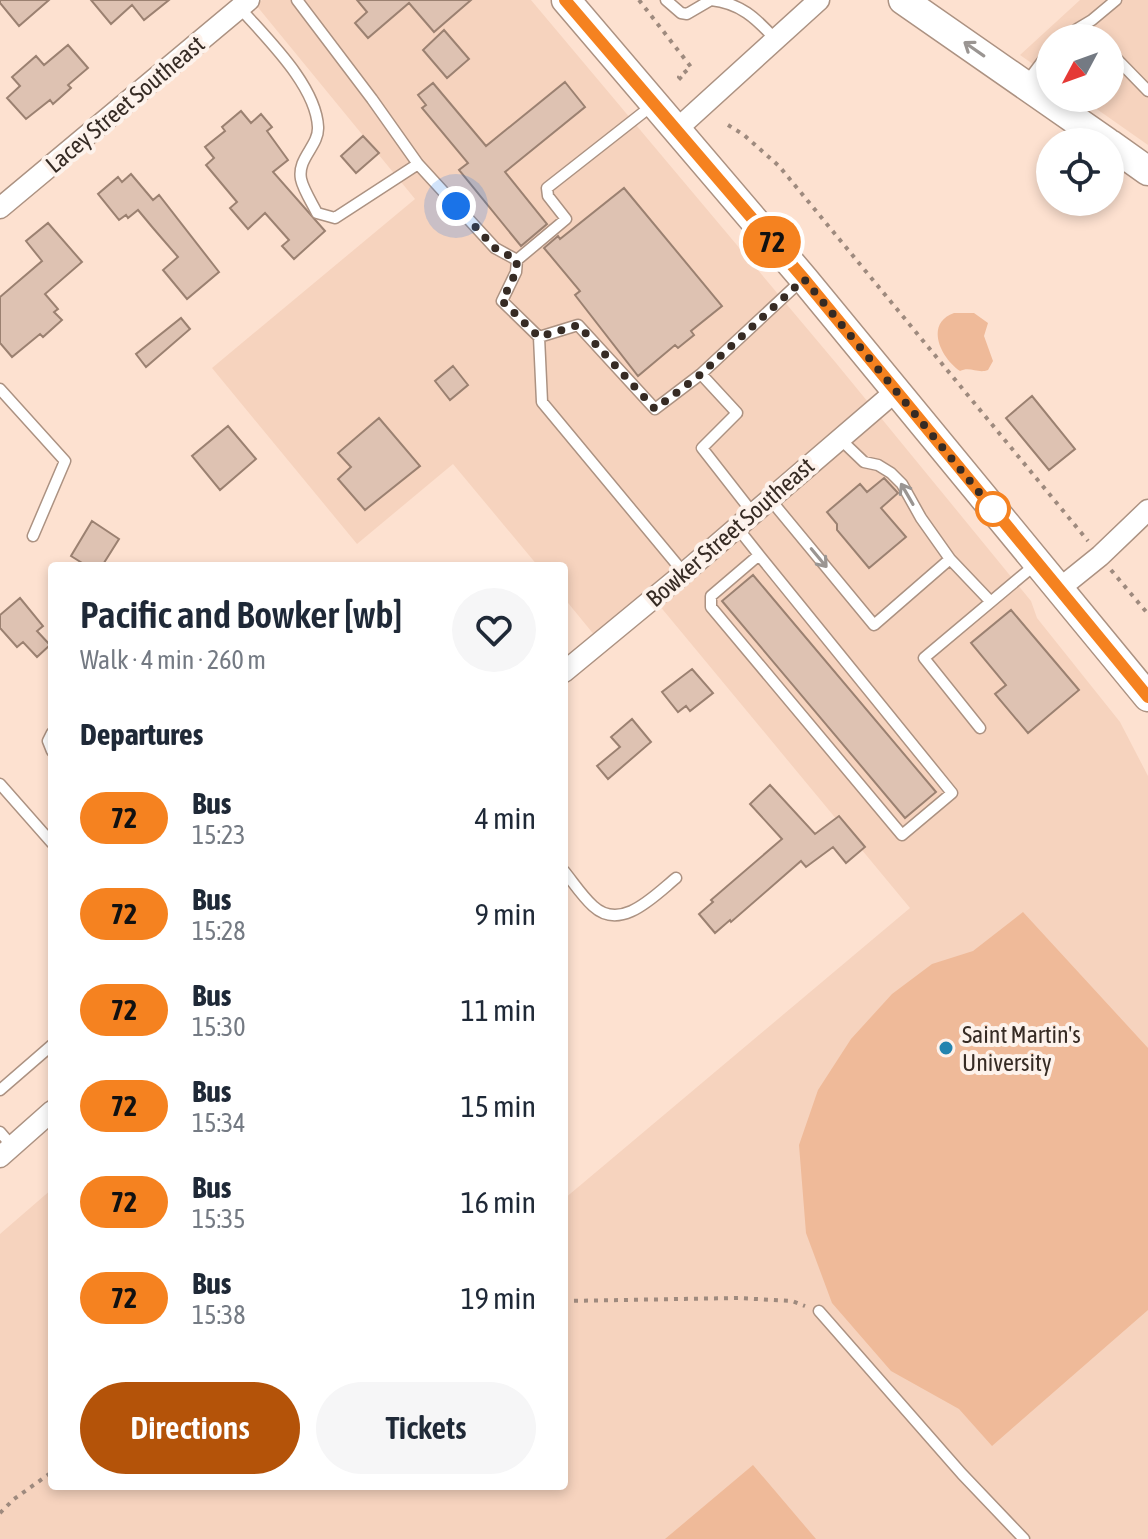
<!DOCTYPE html>
<html lang="en">
<head>
<meta charset="utf-8">
<style>
	:root { --surface:#fff; --page:#f6f6f7; --text:#1f2937; --muted:#747a83; --accent:#b45309 }
	body { margin:0; font-family:"Asap Condensed",sans-serif; background:var(--page); color:var(--text); height:100vh; display:flex; flex-direction:column; font-size:30px; white-space:nowrap }
	* { box-sizing:border-box; margin:0 }
	p { font-size:26px; color:var(--muted) }
	.icon { flex:none; width:44px; height:44px; fill:none; stroke:currentColor; stroke-width:2; stroke-linecap:round; stroke-linejoin:round }
	.map { position:relative; flex:1; overflow:hidden }
	.details { position:absolute; left:48px; top:562px; width:520px; height:928px; display:flex; flex-direction:column; background:var(--surface); border-radius:8px; box-shadow:0 4px 12px #0003 }
	.details>* { flex:none }
	.badge { padding:0 16px; border-radius:26px; font-size:28px; line-height:52px }
	.needle { width:52px; rotate:229deg }
	.tools { position:absolute; left:1036px; top:24px; display:grid; gap:16px }
	.tools a { display:grid; place-items:center; width:88px; height:88px; border-radius:50%; background:var(--surface); box-shadow:0 4px 12px #0003; font-size:40px }
	.you { position:absolute; width:40px; height:40px; margin:-20px; border:6px solid #fff; border-radius:50%; background:#1a73e8; box-shadow:0 0 0 12px #1a73e833 }
	.map>.badge { position:absolute; translate:-50% -50%; box-shadow:0 0 0 4px #fff }
	h2 { padding:0 32px; font-size:30px; line-height:72px }
	.round { display:grid; place-items:center; flex:none; width:84px; height:84px; border-radius:42px; background:var(--page) }
	.summary { display:flex; align-items:center; justify-content:space-between; height:136px; padding:0 32px }
	h1 { font-size:38px; font-weight:600; line-height:60px }
	.button { display:flex; gap:16px; margin-top:auto; padding:16px 32px }
	.button a { flex:1; height:92px; border-radius:48px; background:var(--accent); color:#fff; font-size:32px; font-weight:600; line-height:92px; text-align:center }
	.button a+a { background:var(--page); color:var(--text) }
	ul { padding:0; list-style:none }
	li { display:flex; align-items:center; gap:24px; height:96px; padding:0 32px }
	li div { flex:1 }
	li b { display:block; font-size:30px }
	li em { font-style:normal }
	li .badge { min-width:88px; font-weight:700; text-align:center }
	.map>svg:first-child { display:block }
</style>
</head>
<body>
<div class="map">
<svg width="1148" height="1539" viewBox="0 0 1148 1539">
	<rect width="100%" height="100%" fill="#fde1d0"/>
	<path fill="#f6d3be" d="M262 0H531L836 363 1031 601 1037 618 1120 722 1148 776V1539H0V1234L52 1189V1486H564V1199L910 908 654 599 600 642 564 598V566H538L453 464 357 544 212 368 415 199 256 5Z
		M1080 0H1148V145L1081 98H1110V38H1050V76L1020 55Z"/>
	<path fill="#efba99" d="M954 313H974L988 323 984 336 993 361 988 370C978 374 970 366 960 371 941 358 924 324 954 313Z
		M1023 912 1148 1048V1310L992 1446 959 1409 891 1371 832 1303 806 1233 799 1145 818 1090 851 1039 892 994 932 964 973 951Z
		M753 1465 816 1539H665Z"/>
	<path fill="#dec2b2" stroke="#9b8171" stroke-width="2" d="M0 0H49L19 26 0 3Z
		M91 0H169L144 20 132 5 111 24Z
		M357 0H471L434 32 409 3 368 38 355 23 367 12Z
		M444 30 469 59 447 78 423 50Z
		M68 45 88 68 68 85 71 88 53 104 50 100 26 119 7 98 20 86 12 77 36 56 44 65Z
		M565 82 585 107 505 172 547 224 521 246 459 170 468 163 422 108 426 105 418 95 433 83 486 146Z
		M241 111 251 123 261 114 272 127 267 131 288 160 273 172 325 231 294 259 282 246 289 240 265 213 248 229 230 208 237 202 206 165 214 158 205 147 225 131 222 127Z
		M363 136 379 153 356 173 341 156Z
		M131 174 153 200 159 195 219 272 187 299 163 270 178 257 153 228 138 210 128 218 126 215 119 220 98 194 118 177 122 182Z
		M624 188 722 306 691 331 694 335 678 348 675 345 638 376 575 295 580 291 544 248 558 236 560 239Z
		M48 223 82 262 45 294 58 309 54 312 62 320 43 337 40 334 12 357 0 343V297L42 261 26 241Z
		M181 318 190 329 146 367 136 354Z
		M453 366 468 385 450 400 435 381Z
		M1032 396 1075 449 1049 470 1006 418Z
		M379 418 420 466 365 510 338 479 351 467 338 453Z
		M228 426 256 459 220 490 192 456Z
		M884 478 898 493 881 508 906 537 869 568 837 530V524L827 512 860 484 867 492Z
		M92 521 119 539 102 566H87L71 556Z
		M753 575 936 792 905 818 722 601Z
		M20 598 43 626 37 631 50 645 37 657 23 642 17 647 0 628V615Z
		M1011 610 1079 690 1028 733 995 694 1006 685 971 643Z
		M692 669 713 693 690 711 686 706 678 712 662 692Z
		M632 719 651 742 608 779 597 766 620 747 611 737Z
		M770 785 815 834 839 816 865 847 846 863 833 847 806 867 801 861 731 922 730 920 715 933 699 914 713 902 711 900 782 839 750 804Z"/>
	<g fill="none" stroke-linecap="round" stroke-linejoin="round">
		<g stroke="#ac9282" stroke-width="13">
			<path id="lane" d="M297 0 372 99 418 164 495 248 517 260
				M666 0 681 13 687 14 711 0
				M711 0C740 3 756 18 775 39
				M240 8C266 38 316 85 318 127 319 146 297 158 301 179 303 189 312 203 317 213L335 218 418 164
				M1084 25 1097 38
				M1062 38 1092 20 1116 0
				M1110 52 1148 91
				M1026 83 1050 51
				M654 104 547 188 548 196 566 219 517 260 516 272 502 301 539 337 578 325 655 409 701 374 737 413 702 448 752 512
				M539 337 542 402 684 573
				M701 374 802 280
				M0 389 65 461 33 536
				M840 439 864 462 878 465 891 473 902 484 921 518 950 559 990 601
				M769 498 874 625 950 559
				M736 526 759 555 952 793 902 835 711 607V596L759 555
				M980 728 924 658 1036 564
				M52 733 48 741 52 751
				M0 784 52 843
				M564 871C573 882 582 896 593 906 621 932 654 896 676 878
				M0 1090 52 1045
				M0 1132 12 1146
				M819 1311 962 1474 1024 1539"/>
		</g>
		<g stroke="#ac9282" stroke-width="23">
			<path id="street" d="M676 130 819 0
				M0 208 249 0
				M1059 589 1100 556 1148 510
				M564 672 684 573 896 391
				M0 1157 52 1111"/>
		</g>
		<g stroke="#ac9282" stroke-width="31">
			<path id="secondary" d="M566 0 804 279 1148 697
				M903 0 1107 142
				M1110 144 1148 171"/>
		</g>
		<path stroke="#9e8a7e" stroke-width="4" stroke-dasharray="4 6" stroke-linecap="butt" d="M639 0 691 67 679 77 685 83
			M728 125 744 135 779 166 1088 541
			M1111 570 1148 614
			M564 1301 738 1298 792 1301 805 1306
			M0 1513 14 1499 52 1472"/>
		<use href="#lane" stroke="#fff" stroke-width="10"/>
		<use href="#street" stroke="#fff" stroke-width="20"/>
		<use href="#secondary" stroke="#fff" stroke-width="28"/>
	</g>
	<defs><path id="oneway-shaft" d="M-6 0H5M1.5-3L5.5 0L1.5 3" fill="none" stroke-width="1.6" stroke-linecap="round" stroke-linejoin="round" transform="scale(2)"/></defs>
	<g stroke="#9a9592">
		<use href="#oneway-shaft" transform="translate(974 49) rotate(-145)"/>
		<use href="#oneway-shaft" transform="translate(907 494) rotate(-120)"/>
		<use href="#oneway-shaft" transform="translate(819 558) rotate(50)"/>
	</g>
	<g fill="none" stroke-linecap="round" stroke-linejoin="round">
		<g stroke="#fff" stroke-width="18">
			<path id="line" d="M565 0 804 279 1148 697"/>
		</g>
		<use href="#line" stroke="#f58220" stroke-width="12"/>
		<path stroke="#362b24" stroke-width="8" stroke-dasharray="0 14.4" d="M456 206 495 248 517 260 516 272 502 301 539 337 578 325 655 409 701 374 804 279 997 514 993 509"/>
	</g>
	<circle fill="#fff" stroke="#f58220" stroke-width="4" cx="993" cy="509" r="16"/>
	<circle fill="#2384af" stroke="#fdf2eb" stroke-width="3" cx="946" cy="1048" r="8"/>
	<g text-anchor="middle" dominant-baseline="central" stroke-width="8" stroke-linejoin="round" paint-order="stroke">
		<g font-size="24" fill="#362b24" stroke="#fdf2eb">
			<text transform="translate(125 104) rotate(-40)">Lacey Street Southeast</text>
			<text transform="translate(730 532) rotate(-41)">Bowker Street Southeast</text>
		</g>
		<g font-size="24" fill="#362b24" stroke="#fdf2eb" text-anchor="start">
			<text x="962" y="1034">Saint Martin's<tspan x="962" dy="28">University</tspan></text>
		</g>
	</g>
</svg>
<div class="tools">
<a><svg class="needle" viewBox="-14 -14 28 28"><path d="M0-13l5 13h-10z" fill="#e53935"/><path d="M0 13l5-13h-10z" fill="#747a83"/></svg></a>
<a><svg class="icon" aria-label="locate" viewBox="0 0 24 24"><circle cx="12" cy="12" r="6"/><path d="M12 2v4M12 18v4M2 12h4M18 12h4"/></svg></a>
</div>
<div class="you" style="left:456px;top:206px"></div>
<b class="badge" style="left:772px;top:242px;background:#f58220;color:#111">72</b>
<section class="details">
<div class="summary"><div><h1>Pacific and Bowker [wb]</h1><p>Walk · 4 min · 260 m</p></div><a class="round"><svg class="icon" aria-label="heart" viewBox="0 0 24 24"><path d="M12 20l-8-8c-3-5 5-10 8-4 3-6 11-1 8 4z"/></svg></a></div>
<h2>Departures</h2>
<ul>
<li><span class="badge" style="background:#f58220;color:#111">72</span><div><b>Bus</b><p>15:23</p></div><em>4 min</em></li>
<li><span class="badge" style="background:#f58220;color:#111">72</span><div><b>Bus</b><p>15:28</p></div><em>9 min</em></li>
<li><span class="badge" style="background:#f58220;color:#111">72</span><div><b>Bus</b><p>15:30</p></div><em>11 min</em></li>
<li><span class="badge" style="background:#f58220;color:#111">72</span><div><b>Bus</b><p>15:34</p></div><em>15 min</em></li>
<li><span class="badge" style="background:#f58220;color:#111">72</span><div><b>Bus</b><p>15:35</p></div><em>16 min</em></li>
<li><span class="badge" style="background:#f58220;color:#111">72</span><div><b>Bus</b><p>15:38</p></div><em>19 min</em></li>
</ul>
<div class="button"><a>Directions</a><a>Tickets</a></div>
</section>
</div>
</body>
</html>
